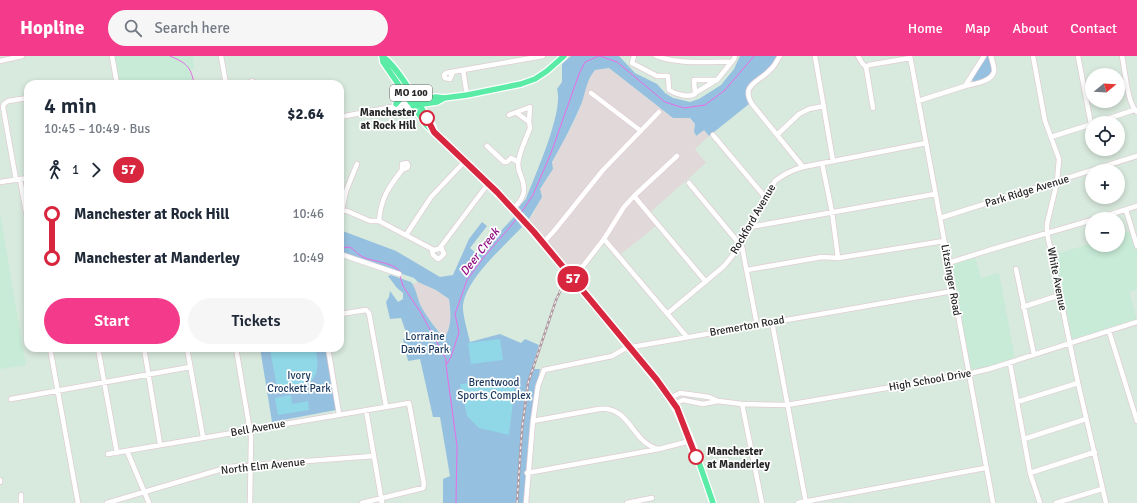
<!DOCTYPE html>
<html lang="en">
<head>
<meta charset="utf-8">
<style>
	:root { --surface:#fff; --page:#f6f6f7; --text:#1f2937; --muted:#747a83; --accent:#f43a8a }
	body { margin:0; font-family:Signika,sans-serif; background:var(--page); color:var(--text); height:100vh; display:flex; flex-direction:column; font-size:15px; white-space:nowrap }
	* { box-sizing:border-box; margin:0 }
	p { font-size:13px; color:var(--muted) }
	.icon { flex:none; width:22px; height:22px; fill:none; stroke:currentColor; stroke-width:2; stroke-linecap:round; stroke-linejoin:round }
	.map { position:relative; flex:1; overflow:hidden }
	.sheet { position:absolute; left:24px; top:24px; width:320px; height:272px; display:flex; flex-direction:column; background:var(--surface); border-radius:12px; box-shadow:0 2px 6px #0003 }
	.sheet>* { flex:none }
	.badge { padding:0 8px; border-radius:13px; font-size:14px; line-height:26px }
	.needle { width:26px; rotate:72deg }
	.tools { position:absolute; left:1085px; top:12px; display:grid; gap:8px }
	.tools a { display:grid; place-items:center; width:40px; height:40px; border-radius:50%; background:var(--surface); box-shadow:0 2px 6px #0003; font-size:20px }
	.map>.badge { position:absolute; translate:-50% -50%; box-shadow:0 0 0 2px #fff }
	.legs { display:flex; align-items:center; gap:6px; height:44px; padding:0 20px; font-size:13px }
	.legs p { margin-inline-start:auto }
	.head { display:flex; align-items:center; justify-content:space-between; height:68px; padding:0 20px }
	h1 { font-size:22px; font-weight:600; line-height:30px }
	.button { display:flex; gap:8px; margin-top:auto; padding:8px 20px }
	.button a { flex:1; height:46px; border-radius:24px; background:var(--accent); color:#fff; font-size:16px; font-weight:600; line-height:46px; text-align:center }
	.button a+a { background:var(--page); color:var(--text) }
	ul { padding:0 20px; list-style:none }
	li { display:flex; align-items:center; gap:14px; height:44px; font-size:15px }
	li i { display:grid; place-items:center; width:6px; height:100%; margin:0 5px; background:currentColor }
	li i::after { content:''; width:10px; height:10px; margin:-5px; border:3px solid; border-radius:50%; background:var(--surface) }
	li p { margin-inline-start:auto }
	li:first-child i { background:linear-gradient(#0000 50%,currentColor 0) }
	li:last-child i { background:linear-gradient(currentColor 50%,#0000 0) }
	header { display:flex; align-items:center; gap:24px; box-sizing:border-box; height:56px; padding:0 20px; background:var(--accent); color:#fff }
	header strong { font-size:19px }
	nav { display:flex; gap:22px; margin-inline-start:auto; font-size:14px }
	.search { width:280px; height:36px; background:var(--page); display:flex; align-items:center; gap:10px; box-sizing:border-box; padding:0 14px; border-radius:22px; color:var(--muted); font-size:15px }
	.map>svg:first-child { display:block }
</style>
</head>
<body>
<header>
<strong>Hopline</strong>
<div class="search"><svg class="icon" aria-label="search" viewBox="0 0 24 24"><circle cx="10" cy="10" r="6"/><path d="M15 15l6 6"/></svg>Search here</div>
<nav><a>Home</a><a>Map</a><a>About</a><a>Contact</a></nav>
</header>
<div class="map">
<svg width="1137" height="447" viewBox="0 0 1137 447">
	<rect width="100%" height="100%" fill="#d8e9dd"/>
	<path fill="#e1d9d9" d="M609 12 673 62H689L695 68 694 75 704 74 709 80 695 93 706 107 647 159 656 170 621 198 603 180 577 217H574L529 163 534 157 540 133 553 113 552 106 572 70 581 49 588 22 595 14Z
		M418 226 436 234 449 243 451 264 448 276 444 283 422 253 416 239 413 228Z"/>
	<path fill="#c7ebd6" d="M113 0H193L194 13 190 14 194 28H119Z
		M0 157 26 309 0 313Z
		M1131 175 1137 193V233L1129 236 1137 264 1071 284 1054 199 1092 187V189H1118V179Z
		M975 201 981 222 999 217 1015 303 972 315 970 313 951 211 952 209Z"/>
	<path fill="#95c0df" d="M571 0H619L635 17 657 28 665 37 673 42 690 46 699 43 721 29 734 13 740 0H780L771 12 749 31V48L709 80 704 74 696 80 694 75 695 68 690 62H673L609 12 595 14C585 26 586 38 580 51 572 70 562 88 552 106L553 113 540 133 542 141 529 163 519 152V150L526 143C535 119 564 56 557 33L562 26V8Z
		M986 0H990L992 16 988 22 975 26H973L972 23Z
		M514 161 522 171C504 190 467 222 463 249 462 257 468 277 470 286L500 278 521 287 525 283 539 289 532 313H540L530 376 525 447H443V423L450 420 440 361H433L420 303 408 305 403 283 408 282 401 262 390 263 386 246 389 241 390 235 398 246 403 243V237L397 232 388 220 391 219 411 226C417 233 417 244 422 252 428 263 437 273 444 283 452 270 451 258 449 243L436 234 418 226 414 222 340 196V174L396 195 440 221 453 219 469 183 482 166 487 170 470 192 478 199Z
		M260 292H327L336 354 272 366Z"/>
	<path fill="#90d7e7" d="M500 283 503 304 471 308 468 287Z
		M271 292H316C319 315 319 328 293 332 287 333 282 334 277 331L270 294Z
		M510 324 513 325 515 329 509 379 479 372 467 360 460 328Z
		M291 339 292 348 308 345 309 354 278 359 275 342Z"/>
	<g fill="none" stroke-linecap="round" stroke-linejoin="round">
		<path stroke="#ea6ce7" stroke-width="1" d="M170 0C186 7 191 10 194 28
			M600 0 617 6 665 46 684 52 705 49 725 34 754 0
			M521 157 533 139 551 97 579 18 585 6 599 0
			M340 192 350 191C355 194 358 199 363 201 373 206 395 206 401 217
			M400 220 403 230 421 257 446 303V308
			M456 447 457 390 446 309 451 301 459 276 455 258 467 224 483 202 510 171 518 161"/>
		<g stroke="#e0cdd5" stroke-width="6">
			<path id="minor" d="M112 0 117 28
				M221 0 226 28
				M634 0 632 7 657 20H668L669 34C675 38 688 42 695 38L694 24H717L734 3 735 0
				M656 0C681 9 707 5 732 6
				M780 0C777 4 775 10 771 13 760 26 740 28 752 48L803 111
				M815 0 833 105
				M858 0 862 7 866 11
				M910 0 993 447
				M1033 0 1045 65 1059 103 1057 126 1047 168V177L1078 327 1106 447
				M1078 0 1091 68
				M1122 0C1125 13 1127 48 1137 56
				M0 5 22 0
				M453 16 450 23 445 22 444 19 446 17 463 14
				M102 28 106 27
				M246 28 252 25 256 28
				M965 30C973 28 991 26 994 16 995 12 992 5 991 0
				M591 37 641 75
				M695 37 715 25
				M467 39 463 14 543 0
				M918 45 965 30 984 0
				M392 51 397 53 413 50
				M873 52 866 11 869 9 910 2
				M509 59 530 51 529 66
				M340 61 392 51 396 48 410 46
				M1095 67 1134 54
				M778 78 799 58 809 53 824 50
				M713 79 765 141
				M1051 81 1092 68
				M487 90 504 106H507L511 102 518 106
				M822 107 832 156 838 202
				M20 123 28 167
				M16 124 3 51 4 48 8 45 28 42
				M0 126 28 122
				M689 127 742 191 757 269
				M634 140 706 226
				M513 153C524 142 527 135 521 120 519 116 518 112 518 108 519 96 526 83 530 72L529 66 517 57
				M340 154 347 155 370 165H379L434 194 439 193 488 128
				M342 154 346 135 357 108
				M1126 154 1137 190
				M940 162 1137 100
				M1096 163 1137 150
				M379 165C381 142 388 132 402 114V108L407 107 408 110 407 112 402 114
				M750 171 935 138
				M406 179 431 141 465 105
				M604 183 687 281
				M543 187 554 175 603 114 659 56
				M432 194 433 199 438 203 440 202 444 198 441 191
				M340 198 399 218
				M948 207 996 192 1092 164
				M1016 213 1034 299
				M747 214 822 201 838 202 944 185
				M573 223 604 183 624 151 634 140 677 100
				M1023 251 1060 239
				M668 257 723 211C746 186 758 153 775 125 784 118 792 114 803 111L926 87
				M340 258 366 254 369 257 386 350
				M772 266 806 447
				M1109 275 1137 365
				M50 292 78 447
				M98 292 117 397
				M144 292 160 388
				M187 292 203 381
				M236 292 251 381 250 447
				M328 292 339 358
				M1010 307 1030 417 1040 447
				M670 342 680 337 709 341 718 345 742 348 787 349 968 318 989 313 1137 266
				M11 343 190 311
				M1017 346 1078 327
				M674 348 683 344 703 348 718 345
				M742 348 762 447
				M366 354 382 447
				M533 365 599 353C631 350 631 386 658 393
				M1024 383 1086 363
				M127 395 149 447
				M108 398 409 347 424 428 423 432 362 447
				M527 417 659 393 690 385
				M1030 417 1095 396
				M0 424V426
				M21 447V439
				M107 447 229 411 374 400
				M526 447 533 365 538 330 544 314 612 300 626 292 953 235
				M627 447 652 442
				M798 447 985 412
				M1056 447 1102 433"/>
		</g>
		<g stroke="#fff" stroke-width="8">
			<path id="major" d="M382 0 383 6 427 70 447 88 515 155 566 214 664 334C687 365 700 410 713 447
				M383 1C396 8 421 52 431 67L434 75
				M410 46 436 41 444 42 467 39 521 28 535 23 547 15 564 0
				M396 48 402 41V34
				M416 49 437 46 444 42"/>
		</g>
		<use href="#minor" stroke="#fff" stroke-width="4.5"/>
		<use href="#major" stroke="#5aeca6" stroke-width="5.5"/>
		<g stroke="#b19ba3" stroke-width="2.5">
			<path id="rail" d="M517 447 522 373 528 327 556 244 565 225"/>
		</g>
		<use href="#rail" stroke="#fff" stroke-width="1" stroke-dasharray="3" stroke-linecap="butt"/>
	</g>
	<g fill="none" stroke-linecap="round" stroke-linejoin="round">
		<g stroke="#fff" stroke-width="9">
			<path id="line-1" d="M427 62 434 76 497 136 534 176 657 324 677 352 696 401"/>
		</g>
		<use href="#line-1" stroke="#d7263d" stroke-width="6"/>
	</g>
	<g fill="#fff" stroke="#d7263d" stroke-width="2">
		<circle cx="427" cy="62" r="7"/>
		<circle cx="696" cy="401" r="7"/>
	</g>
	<g text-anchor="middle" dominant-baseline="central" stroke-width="3.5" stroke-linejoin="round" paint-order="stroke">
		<rect fill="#fff" stroke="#676767" stroke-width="1" x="390" y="29" width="42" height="16" rx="3"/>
		<g font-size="10" font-weight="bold" fill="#262626">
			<text x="411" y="37">MO 100</text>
		</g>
		<g font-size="11" font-weight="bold" fill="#262626" stroke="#fff" text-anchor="end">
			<text x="416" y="56">Manchester<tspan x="416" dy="13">at Rock Hill</tspan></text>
			<text x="707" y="395" text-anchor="start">Manchester<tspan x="707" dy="13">at Manderley</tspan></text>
		</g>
		<g font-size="11" fill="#262626" stroke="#fff">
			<text transform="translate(1027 135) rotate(-17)">Park Ridge Avenue</text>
			<text transform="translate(753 163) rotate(-60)">Rockford Avenue</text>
			<text transform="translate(1057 223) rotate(79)">White Avenue</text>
			<text transform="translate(951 224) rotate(80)">Litzsinger Road</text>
			<text transform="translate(747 270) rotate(-10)">Bremerton Road</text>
			<text transform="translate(930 324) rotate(-10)">High School Drive</text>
			<text transform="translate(258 372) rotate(-10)">Bell Avenue</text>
			<text transform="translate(263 410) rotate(-6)">North Elm Avenue</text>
		</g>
		<g font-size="11" fill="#1a395f" stroke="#fff">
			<text x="425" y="280">Lorraine<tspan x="425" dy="13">Davis Park</tspan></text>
			<text x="299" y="319">Ivory<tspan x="299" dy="13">Crockett Park</tspan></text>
			<text x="494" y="326">Brentwood<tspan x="494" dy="13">Sports Complex</tspan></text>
		</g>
		<g font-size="12" font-style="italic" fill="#901083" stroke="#fff">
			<text transform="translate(480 196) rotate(-53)">Deer Creek</text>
		</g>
	</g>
</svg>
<div class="tools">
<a><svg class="needle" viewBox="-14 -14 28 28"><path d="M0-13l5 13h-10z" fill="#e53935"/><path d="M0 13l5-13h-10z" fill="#747a83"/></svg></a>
<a><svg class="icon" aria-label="locate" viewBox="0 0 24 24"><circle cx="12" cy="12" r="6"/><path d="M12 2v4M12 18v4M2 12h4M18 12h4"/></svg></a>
<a>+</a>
<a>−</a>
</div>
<b class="badge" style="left:573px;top:223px;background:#d7263d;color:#fff">57</b>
<section class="sheet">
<div class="head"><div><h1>4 min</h1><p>10:45 – 10:49 · Bus</p></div><b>$2.64</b></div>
<div class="legs"><svg class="icon" aria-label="walk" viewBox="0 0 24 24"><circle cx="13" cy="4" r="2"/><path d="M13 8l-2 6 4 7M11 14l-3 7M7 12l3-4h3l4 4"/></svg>1<svg class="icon" aria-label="forward" viewBox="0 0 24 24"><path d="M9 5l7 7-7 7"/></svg><b class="badge" style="background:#d7263d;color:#fff">57</b></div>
<ul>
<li><i style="color:#d7263d"></i><b>Manchester at Rock Hill</b><p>10:46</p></li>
<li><i style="color:#d7263d"></i><b>Manchester at Manderley</b><p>10:49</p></li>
</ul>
<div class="button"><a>Start</a><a>Tickets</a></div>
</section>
</div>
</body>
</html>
